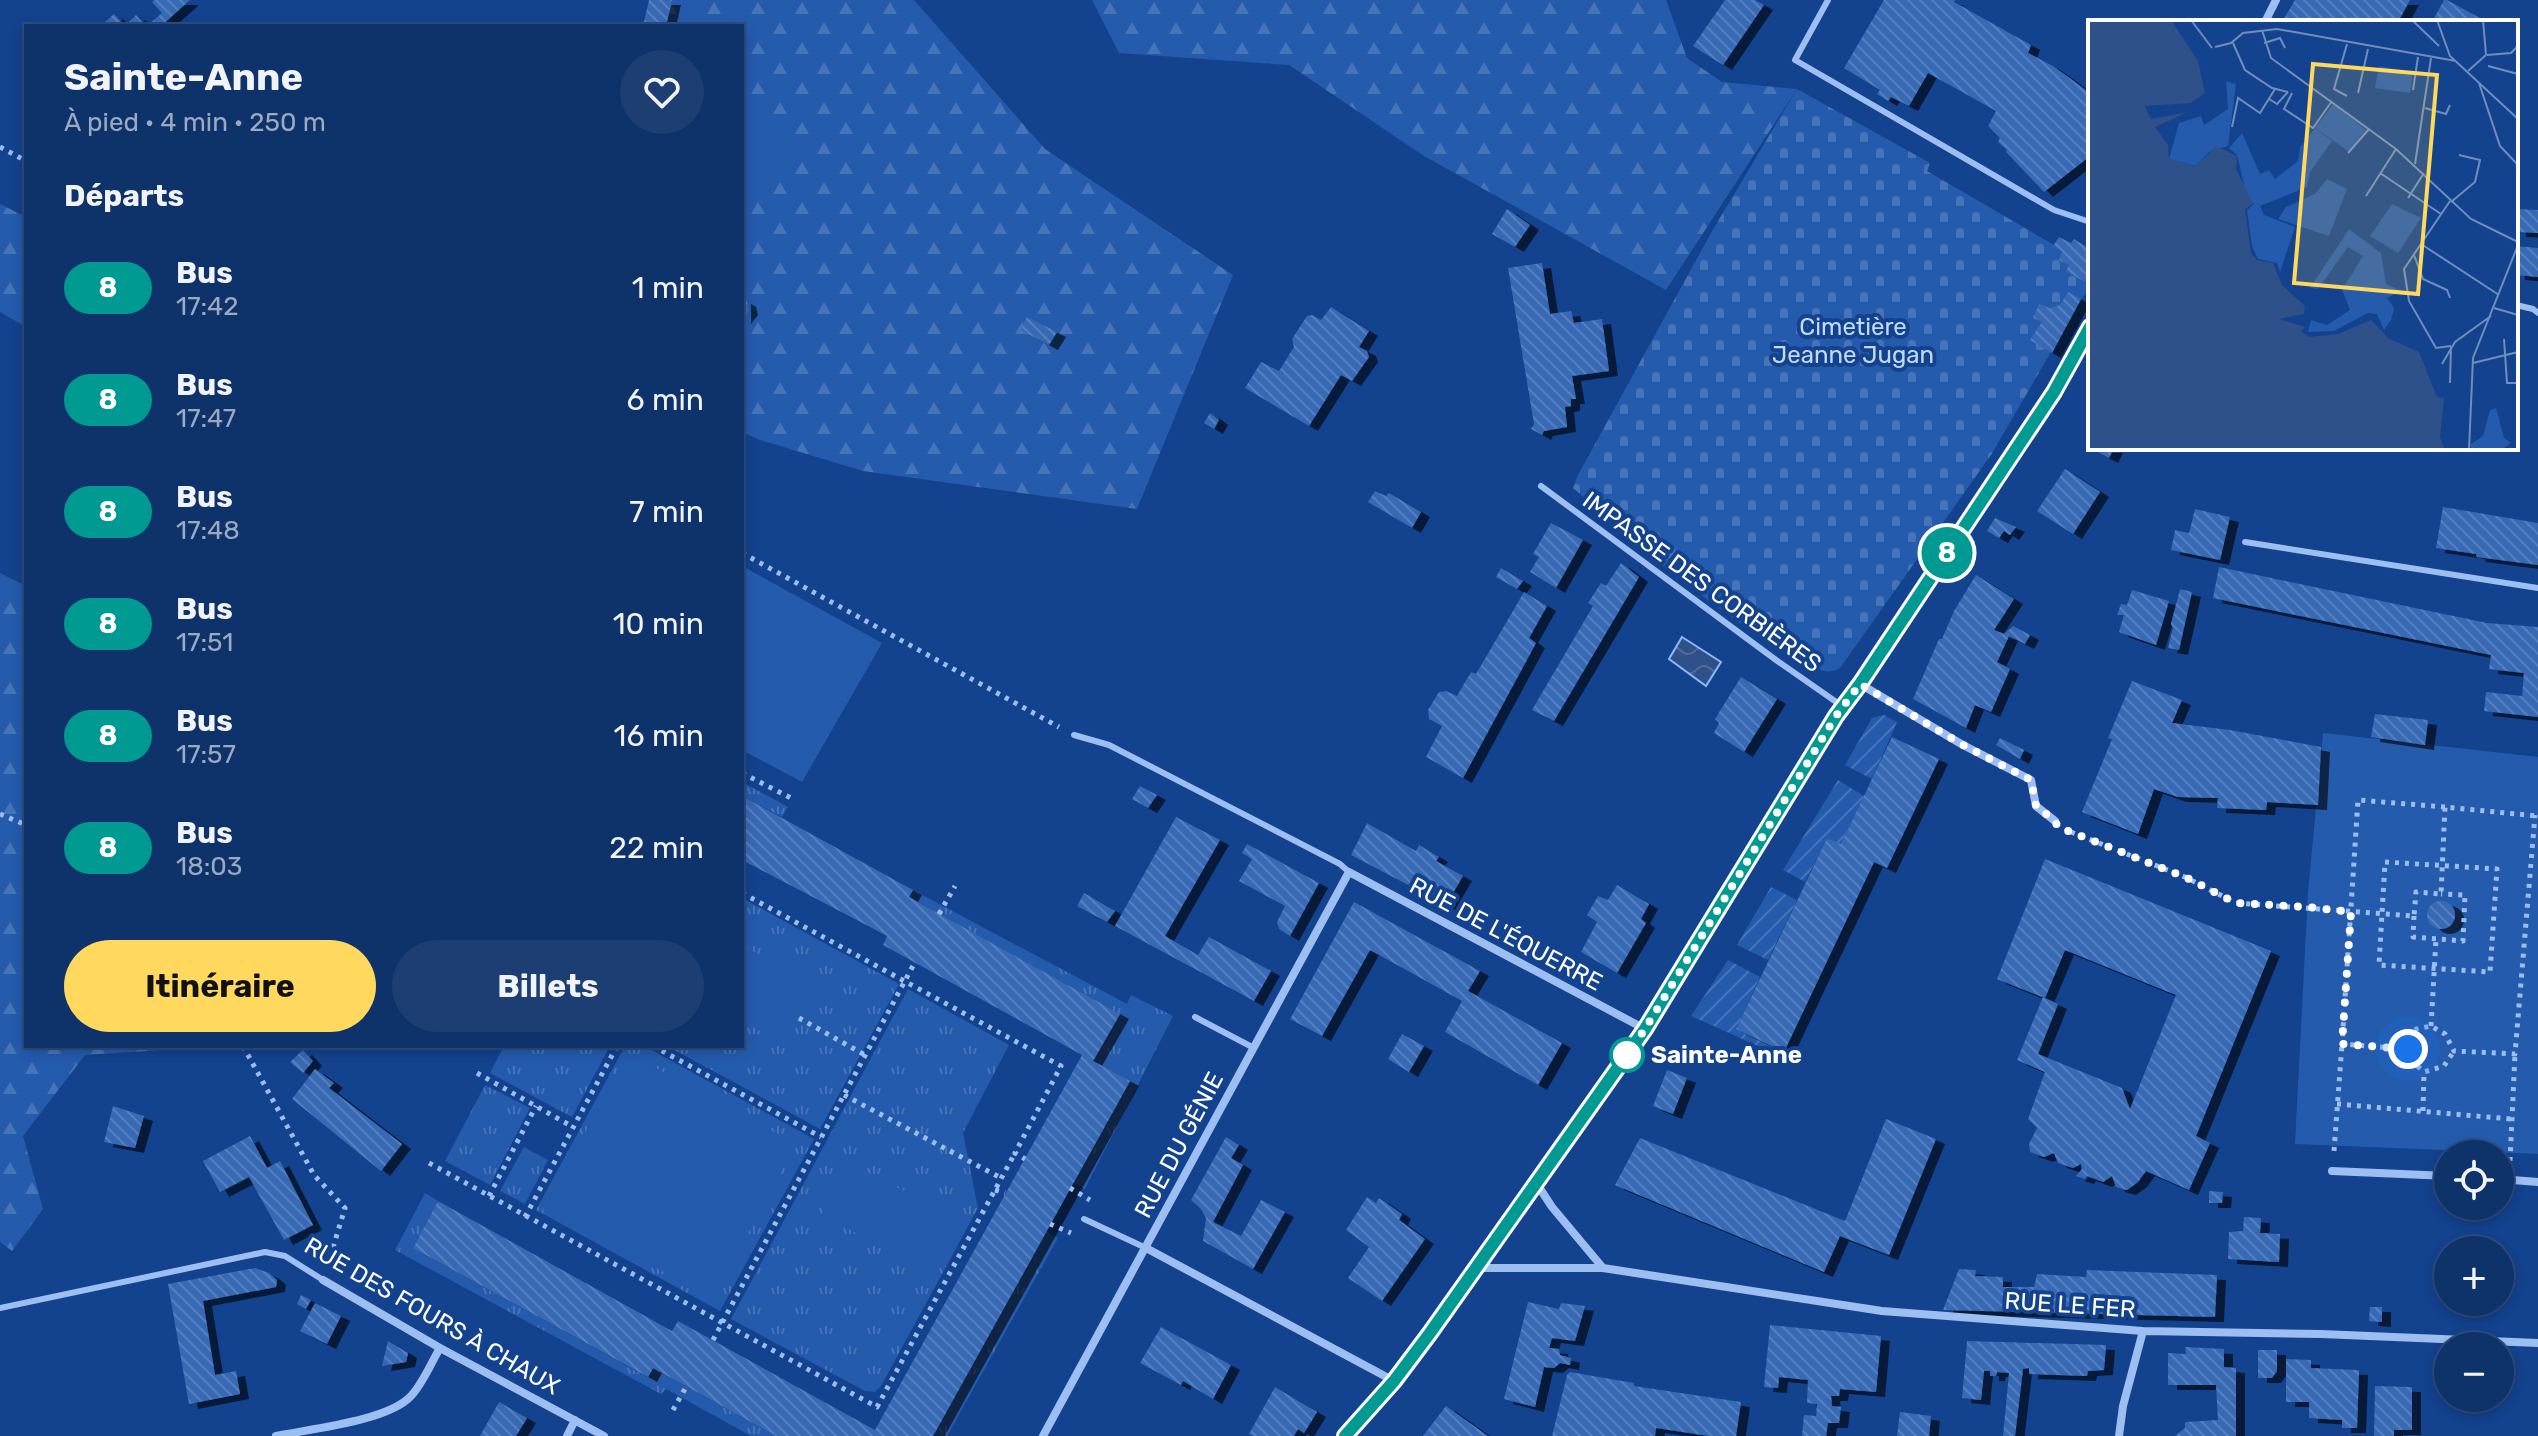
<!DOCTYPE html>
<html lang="fr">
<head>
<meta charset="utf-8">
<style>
	:root { --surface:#0e326a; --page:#1c3e72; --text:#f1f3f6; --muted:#9baac1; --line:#2e4d7e; --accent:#ffd95d }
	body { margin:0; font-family:Rubik,sans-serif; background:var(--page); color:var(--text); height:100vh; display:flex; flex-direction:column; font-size:30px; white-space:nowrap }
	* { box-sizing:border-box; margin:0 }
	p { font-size:26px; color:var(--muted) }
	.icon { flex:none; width:44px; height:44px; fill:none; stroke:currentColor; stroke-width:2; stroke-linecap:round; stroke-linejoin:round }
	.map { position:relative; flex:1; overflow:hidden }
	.side { position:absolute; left:24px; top:24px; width:720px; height:1024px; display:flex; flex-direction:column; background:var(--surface); border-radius:0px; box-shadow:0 4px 12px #0003,0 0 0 2px var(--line) }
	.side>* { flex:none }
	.badge { padding:0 16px; border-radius:26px; font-size:28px; line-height:52px }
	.controls { position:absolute; left:2434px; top:1140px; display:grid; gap:16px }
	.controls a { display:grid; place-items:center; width:80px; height:80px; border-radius:50%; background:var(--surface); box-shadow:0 4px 12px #0003,0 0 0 2px var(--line); font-size:40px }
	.you { position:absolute; width:40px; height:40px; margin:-20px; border:6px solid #fff; border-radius:50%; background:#1a73e8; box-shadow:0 0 0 12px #1a73e833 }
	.map>.badge { position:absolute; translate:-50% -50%; box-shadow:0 0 0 4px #fff }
	h2 { padding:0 40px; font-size:30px; line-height:72px }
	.round { display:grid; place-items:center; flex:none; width:84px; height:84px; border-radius:42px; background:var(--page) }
	.headline { display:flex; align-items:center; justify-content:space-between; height:136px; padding:0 40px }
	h1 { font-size:38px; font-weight:700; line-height:60px }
	.button { display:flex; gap:16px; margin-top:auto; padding:16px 40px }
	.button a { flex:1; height:92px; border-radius:48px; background:var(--accent); color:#111; font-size:32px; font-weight:700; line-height:92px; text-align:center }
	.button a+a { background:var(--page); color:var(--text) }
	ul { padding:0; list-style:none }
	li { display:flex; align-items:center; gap:24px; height:112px; padding:0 40px }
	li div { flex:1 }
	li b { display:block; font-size:30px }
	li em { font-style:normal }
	li .badge { min-width:88px; font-weight:700; text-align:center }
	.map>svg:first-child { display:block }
</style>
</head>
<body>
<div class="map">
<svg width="2538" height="1436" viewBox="0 0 2538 1436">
	<defs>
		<pattern id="grass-tufts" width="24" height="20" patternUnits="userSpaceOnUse" patternTransform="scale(2)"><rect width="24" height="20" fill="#255bad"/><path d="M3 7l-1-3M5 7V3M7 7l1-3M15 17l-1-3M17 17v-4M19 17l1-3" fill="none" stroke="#4674b9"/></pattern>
		<pattern id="forest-firs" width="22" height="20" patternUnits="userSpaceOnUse" patternTransform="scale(2)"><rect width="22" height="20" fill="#255bad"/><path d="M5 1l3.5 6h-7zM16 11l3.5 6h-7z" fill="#4674b9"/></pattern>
		<pattern id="cemetery-stones" width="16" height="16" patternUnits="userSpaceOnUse" patternTransform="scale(2)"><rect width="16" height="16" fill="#255bad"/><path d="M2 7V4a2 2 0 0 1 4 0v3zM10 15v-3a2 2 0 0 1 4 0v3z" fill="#4674b9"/></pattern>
		<pattern id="garden-furrows" width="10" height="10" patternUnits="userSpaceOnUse" patternTransform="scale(2)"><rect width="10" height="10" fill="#255bad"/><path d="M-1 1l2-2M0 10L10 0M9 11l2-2" fill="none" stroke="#4674b9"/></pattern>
		<pattern id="water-waves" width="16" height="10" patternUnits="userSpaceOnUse" patternTransform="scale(2)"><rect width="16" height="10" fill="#2f518a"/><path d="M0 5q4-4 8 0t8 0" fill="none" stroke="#4e6b9c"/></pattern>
		<pattern id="building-back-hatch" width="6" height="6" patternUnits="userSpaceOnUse" patternTransform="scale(2)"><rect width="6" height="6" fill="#3769b5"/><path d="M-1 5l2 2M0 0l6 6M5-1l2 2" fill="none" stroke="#5580c0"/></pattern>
		<filter id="shadow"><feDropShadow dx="9" dy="5" stdDeviation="0" flood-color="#0009"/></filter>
	</defs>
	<rect width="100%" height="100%" fill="#13428e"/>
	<path fill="url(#grass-tufts)" d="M742 782 788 807 782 817 742 796Z
		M913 890 1127 1004 1131 995 1173 1016 1085 1189 1073 1182 1129 1081 1093 1061 1119 1014 909 897Z
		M742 898 899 984 820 1129 667 1046H742Z
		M908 989 1009 1045 963 1133 978 1208 881 1386 875 1392 865 1391 731 1319Z
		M504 1046H610L572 1117 490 1073Z
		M625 1046H644L814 1139 720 1311 536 1210Z
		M485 1085 530 1108 490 1185 445 1161Z
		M524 1147 548 1160 525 1204 500 1191Z
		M425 1193 438 1201 413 1248 647 1377 653 1368 776 1436H751L666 1389 661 1394 395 1250Z
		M1046 1231 1058 1238 947 1436H933Z"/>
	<path fill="url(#forest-firs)" d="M659 0H914L1045 149 1233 275 1137 509 863 471 760 440 742 432V26H653Z
		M1092 0H1666L1687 58 1722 82 1797 89 1666 290 1424 156 1289 65 1119 53Z
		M0 204 26 217V327L0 312Z
		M0 573 26 586V1046H226L85 1055 23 1136 43 1209 12 1251 0 1242Z"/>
	<path fill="url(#cemetery-stones)" d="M1797 89 1930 163 1927 171 2090 266V285L1991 455 1840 668C1831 674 1821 671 1811 667L1753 633 1679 579 1573 488 1578 475 1711 233Z"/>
	<path fill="#255bad" d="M742 112 798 142 768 198 742 184Z
		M742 566 882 643 802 782 742 750Z
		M2323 733 2538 757V1154L2295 1144 2308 892Z
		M742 945 813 984 781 1042 742 1021Z
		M628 1053 796 1144 713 1297 543 1210Z
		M848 1162 960 1220 933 1272 821 1215Z"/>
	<path fill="url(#garden-furrows)" d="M1884 715 1897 722 1872 779 1845 765 1872 718Z
		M1838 780 1864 796 1841 844 1827 838 1805 882 1783 870Z
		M1771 887 1797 900 1768 960 1737 945Z
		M1728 960 1760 977 1736 1029 1784 1052 1785 1058 1691 1016Z"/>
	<path fill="url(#water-waves)" stroke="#8fb8f4" stroke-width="2" d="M1682 637 1721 662 1706 686 1669 659Z"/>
	<path fill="url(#building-back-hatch)" filter="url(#shadow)" d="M154 0H190L161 26H147L162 13 152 2Z
		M649 0H672L666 26H643Z
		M1725 0H1755L1764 5 1723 65 1693 46Z
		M1884 0H1955L1954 2 2031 45 2028 53 2053 66 2090 93V156L2044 192 2006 152 2007 150 1998 142 2000 138 1988 126 1996 111 1928 73 1909 106 1891 97 1888 101 1877 94 1880 90 1844 68Z
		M2295 0H2410L2398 22H2282Z
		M2444 0H2447L2487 22H2432Z
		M114 14 125 26 136 15 146 26H101Z
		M1507 209 1530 225 1515 247 1492 234Z
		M2517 209 2538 210V233L2517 232Z
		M2059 237 2071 243 2074 239 2090 249V257L2086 264 2090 266V285L2066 271 2069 265 2059 260 2062 251 2053 246Z
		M2516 246 2538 248V277L2516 275Z
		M1542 263 1550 314 1571 311 1574 323 1602 319 1609 371 1572 376 1576 399H1571V406L1565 407 1567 427 1544 431 1542 435 1531 429 1534 424 1508 268Z
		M2068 292 2081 299 2052 353 2030 340 2042 322 2033 318 2039 304 2049 308 2060 305Z
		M742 299 747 302 749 310 742 319Z
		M1331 307 1369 331 1359 347 1367 351 1369 357 1352 381 1341 375 1309 426 1245 388 1261 362 1279 371 1294 347 1292 339 1307 316 1312 315 1321 320Z
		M1027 317 1057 332 1049 345 1020 330Z
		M1210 413 1219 420 1214 429 1204 423Z
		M2090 448H2114L2109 458Z
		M2065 469 2100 492 2073 534 2037 511Z
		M1375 491 1386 496 1389 493 1421 512 1412 528 1368 502Z
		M2443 507 2538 523V565L2477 557 2476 554 2436 548Z
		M2195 509 2230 517 2220 560 2171 550 2175 530 2189 533Z
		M1995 518 2016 527 2010 535 2004 531 1999 538 1987 531Z
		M1551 523 1583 540 1556 588 1530 572 1539 557 1533 554Z
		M1621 563 1639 577 1554 721 1532 710 1593 606 1588 603 1601 583 1606 586Z
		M2219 567 2487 623 2538 627V717L2484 711 2486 692 2522 696 2524 673 2489 669 2491 655 2213 598Z
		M1501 568 1523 581 1517 589 1496 577Z
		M1976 575 2014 599 1994 630 2004 634 2013 626 2030 635 2025 644 2009 636 1997 662 2010 669 1991 712 1975 705 1966 728 1913 699 1939 639H1942L1954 611Z
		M2180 589 2192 592 2179 650 2168 648 2173 628 2171 624Z
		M2132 590 2169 601 2156 645 2119 632 2124 615H2117L2121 604 2127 605Z
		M1524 592 1547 606 1529 638 1536 643 1463 778 1426 757 1442 726 1429 719 1428 710 1439 692 1446 691 1457 696 1471 672 1476 674Z
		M1741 677 1777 699 1744 752 1714 733 1719 723 1715 719Z
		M2132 681 2182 700 2172 723 2230 730 2321 747 2318 805 2267 802 2266 810 2217 808 2218 798 2178 797 2154 789 2138 834 2082 812 2112 739 2108 738Z
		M2375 714 2428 720 2425 745 2371 737Z
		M1892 737 1939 759 1887 868 1874 862 1784 1052 1736 1029 1827 838 1841 844Z
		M2000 738 2024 750 2020 759 1996 745Z
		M1140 786 1157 795 1148 808 1132 799Z
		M742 796 913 890 909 897 1120 1014 1093 1061 1130 1081 933 1436H776L653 1368 648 1377 413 1248 438 1201 672 1331 678 1321 875 1430 1082 1055 883 945 887 936 742 860Z
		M1176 817 1220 840 1165 936 1198 955 1209 937 1271 971 1254 1001 1115 926Z
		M1367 823 1416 851 1419 845 1439 857 1436 861 1463 876 1446 905 1351 855Z
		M1247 844 1319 883 1290 936 1279 929 1277 922 1285 906 1239 881 1252 859 1242 853Z
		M2045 859 2271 951 2196 1136 2210 1143 2189 1190 2146 1171 2138 1182 2127 1190 2116 1187 2112 1176 2103 1182 2087 1176 2085 1179 2076 1176 2082 1169 2081 1164 2073 1168 2058 1163 2054 1153 2044 1157 2030 1152 2029 1144 2037 1128 2028 1119 2045 1072 2017 1060 2043 997 2058 1004 2038 1054 2122 1088 2130 1109 2176 995 2065 950 2045 998 1997 979Z
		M1617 885 1649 904 1641 919 1646 923 1617 973 1581 952 1597 922 1587 915 1598 896 1608 900Z
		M1084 893 1115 911 1107 922 1077 906Z
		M2427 915a14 14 0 1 1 28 0a14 14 0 1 1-28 0Z
		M1354 902 1480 971 1468 991 1562 1043 1538 1085 1445 1032 1462 1001 1370 950 1322 1036 1290 1019Z
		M1402 1034 1424 1046 1409 1072 1388 1059Z
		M303 1050 313 1061 303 1073 290 1062Z
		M315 1069 334 1083 329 1088 402 1144 381 1171 292 1099Z
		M1667 1070 1687 1078 1673 1114 1653 1106Z
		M113 1106 144 1116 135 1148 104 1142Z
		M1886 1119 1936 1139 1889 1255 1840 1236 1824 1272 1615 1185 1640 1138 1845 1221Z
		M250 1136 267 1168 280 1161 313 1225 284 1240 249 1177 220 1192 203 1161Z
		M1226 1137 1239 1145 1231 1158 1243 1165 1213 1222 1241 1236 1261 1200 1285 1212 1253 1269 1203 1241 1206 1218 1201 1209 1191 1200Z
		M2209 1191 2223 1192 2222 1203H2209Z
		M1367 1197 1376 1203 1379 1198 1402 1214 1399 1220 1425 1239 1382 1301 1348 1278 1369 1247 1346 1230Z
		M2244 1217 2261 1218 2260 1233 2280 1234 2279 1262 2228 1259 2229 1232 2243 1231Z
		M255 1268 269 1273 277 1280 276 1287 203 1301 215 1375 236 1371 240 1394 189 1404 168 1284Z
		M1959 1269 1976 1270 1975 1276 2003 1277V1287H2034L2037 1274 2086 1277 2087 1270 2217 1275 2215 1317 1943 1310Z
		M301 1295 311 1300 306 1309 297 1304Z
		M1528 1302 1559 1309 1561 1303 1585 1306 1575 1341 1552 1338 1549 1348 1559 1349 1560 1355 1571 1358 1570 1365 1560 1363 1554 1368 1544 1367 1535 1407 1504 1399Z
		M315 1303 341 1316 327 1344 300 1331Z
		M2370 1307H2382V1322L2369 1321Z
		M1770 1325 1881 1336 1876 1392 1840 1389 1839 1396H1831L1832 1406 1841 1407 1839 1423H1828L1826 1436H1802L1804 1415 1816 1416 1817 1404 1807 1403 1808 1380 1779 1377 1778 1388 1764 1387Z
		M1161 1327 1231 1365 1213 1399 1183 1381 1181 1385 1140 1363Z
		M388 1341 408 1353 406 1362 382 1366Z
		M1967 1341 2106 1345 2104 1370 2088 1371 2087 1376 2029 1374V1368L2023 1369 2015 1436H2003L2009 1373 1997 1372 1996 1376H1990V1371H1984L1981 1400 1962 1398Z
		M2185 1347 2224 1349V1367L2236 1368V1436H2175L2185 1428V1422L2218 1420 2216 1385H2168V1353L2186 1354Z
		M2258 1350H2277V1371L2272 1378H2258Z
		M2286 1359 2311 1360V1368L2359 1370 2357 1428H2342V1420L2309 1418V1402H2286Z
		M1570 1372 1634 1383V1386L1741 1402 1736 1436H1709L1656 1428 1655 1436H1552L1567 1375Z
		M2375 1386 2412 1387V1430H2394V1436H2374Z
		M1275 1387 1317 1412 1304 1433 1298 1429 1294 1436H1253L1249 1434Z
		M499 1402 527 1418 516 1436H480Z
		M1446 1406 1488 1436H1423Z
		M1900 1412 1931 1416 1929 1436H1897Z"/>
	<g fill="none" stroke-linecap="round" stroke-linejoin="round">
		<path stroke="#9dbef1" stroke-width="5" stroke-dasharray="4 6" stroke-linecap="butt" d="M0 147 26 161
			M742 553 1059 727
			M742 773 791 798
			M2445 807 2358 800 2342 1044 2408 1049 2412 1030 2431 1026 2445 1034 2454 1051 2515 1054 2535 815
			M0 814 26 825
			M2071 832 2185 877 2236 903 2414 916 2416 892 2441 894 2445 807 2537 816
			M2385 862 2497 869 2490 972 2379 965Z
			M742 893 1061 1066 1015 1153 1025 1159
			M939 914 955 886
			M2414 916 2413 937 2463 941 2465 895 2441 894
			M799 1018 865 1055
			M2431 1026 2436 939
			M243 1046 314 1175 345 1208 328 1264
			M653 1046 821 1137
			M2408 1049 2413 1062 2424 1072 2444 1066 2454 1051
			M477 1073 573 1127
			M844 1095 1001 1178
			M2337 1104 2511 1119
			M2423 1111 2424 1072
			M2334 1151 2342 1044
			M2510 1161 2515 1054
			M429 1163 877 1407 1015 1153
			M1070 1188 1090 1200
			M995 1190 1005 1193
			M489 1196 536 1106
			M525 1217 617 1046
			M1050 1224 1071 1233
			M713 1340 915 962
			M673 1410 686 1387"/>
		<path stroke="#9dbef1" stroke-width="6" d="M1828 0 1795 60 2054 210 2090 222
			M2516 305 2533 309 2538 313
			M1541 486 1776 660 1842 706
			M2245 542 2538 588
			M1074 735 1109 745 1340 864 1349 872
			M1195 1017 1254 1048
			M1084 1219 1146 1248
			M0 1308 265 1252 285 1256 323 1280"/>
		<path stroke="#9dbef1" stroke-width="8" d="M2265 22 2276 0
			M1860 684 1963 745 2031 780 2036 806 2055 821
			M2332 1171 2448 1176
			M2500 1179 2538 1182
			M1537 1184 1552 1207 1603 1268
			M1146 1248 1394 1381
			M1478 1268H1603L1882 1311 2143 1331 2321 1334 2538 1343
			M323 1280 440 1348 604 1436
			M276 1436C310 1429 388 1421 411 1396 423 1383 431 1363 440 1348
			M567 1436 575 1420
			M1043 1436 1349 872 1645 1029
			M1345 1436 1394 1381 1430 1333 1645 1029 1842 706 1860 684 2054 392 2090 327
			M2119 1436 2123 1406 2143 1331"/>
	</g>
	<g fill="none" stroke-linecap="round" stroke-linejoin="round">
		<g stroke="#fff" stroke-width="18">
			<path id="line" d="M1345 1436 1394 1381 1430 1333 1645 1029 1836 716 1860 684 2054 392 2090 327"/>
		</g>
		<use href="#line" stroke="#009a93" stroke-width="12"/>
		<path stroke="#fff" stroke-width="8" stroke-dasharray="0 14.4" d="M1627 1055 1622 1062 1645 1029 1836 716 1860 684 1963 745 2031 780 2036 806 2055 821 2058 827 2185 877 2236 903 2308 907 2351 912 2342 1044 2408 1049"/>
	</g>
	<circle fill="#fff" stroke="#009a93" stroke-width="4" cx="1627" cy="1055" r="16"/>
	<g text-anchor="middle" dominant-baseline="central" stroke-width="8" stroke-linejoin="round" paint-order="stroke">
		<g font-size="24" fill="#c4dafc" stroke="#13428e">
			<text x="1853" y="327">Cimetière<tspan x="1853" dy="28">Jeanne Jugan</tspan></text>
		</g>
		<g font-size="24" fill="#fff" stroke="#13428e">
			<text transform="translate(1702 582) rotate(36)">IMPASSE DES CORBIÈRES</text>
			<text transform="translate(1506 934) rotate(28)">RUE DE L'ÉQUERRE</text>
			<text transform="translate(1179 1145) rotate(-62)">RUE DU GÉNIE</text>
			<text transform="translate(2070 1305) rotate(4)">RUE LE FER</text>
			<text transform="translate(432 1316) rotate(30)">RUE DES FOURS À CHAUX</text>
		</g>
		<g font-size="24" font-weight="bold" fill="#fff" stroke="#13428e" text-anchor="start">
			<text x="1651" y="1055">Sainte-Anne</text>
		</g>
	</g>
	<g transform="translate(2088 20)">
		<rect width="430" height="430" fill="#13428e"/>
		<path d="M304 184 333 198 310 233 282 216ZM408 388 416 418 423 423 413 430H385L382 425 395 416 402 390Z" fill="#255bad"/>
		<path d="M227 108 244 121 222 152 219 167 172 186 176 195 207 207 192 252 189 243 170 239 164 226 159 190 166 184 159 177 149 135 141 128 154 113 172 154 181 150 187 159 210 141 212 127ZM239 159 259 169 241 216 190 199 198 187 227 174ZM261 209 293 233 298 264 314 271 299 278 306 288 303 300 296 310 289 294 280 293 246 311 220 312 223 300 239 305 262 290 254 270 275 236 260 227 230 269 222 268Z" fill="#255bad"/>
		<path d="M245 84 278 110 260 131 227 108Z" fill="#255bad"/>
		<path d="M291 46 325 52 322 73 287 68ZM138 61 148 64 140 126 121 132 108 146 81 139 91 103 113 96 116 105 140 89Z" fill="#255bad"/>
		<path d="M0 0H83L110 41 117 73 103 83 57 86 63 99 100 92 67 107 80 125 81 139 108 146 128 126 149 136 148 149 165 184 157 189 163 233 169 240 185 243 194 265 217 286 216 294 191 299 217 307 213 312 222 317 250 314 283 300 300 318 331 332 349 377 356 378 352 417 357 430H0Z" fill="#2f518a"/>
		<path fill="none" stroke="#718ebb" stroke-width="2" d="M103 0 124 28M152 0 176 1M324 0 351 26M349 0 362 36 430 99M395 0 398 35M174 10 183 38 308 129 383 199 430 222M145 23 157 50 184 68 200 72M176 23 192 18 197 28M259 24 246 69 259 76M127 27 143 23 155 13 189 9 368 41M399 35 423 33 430 26M400 46 430 54M380 51 398 35M391 63 412 126 430 145M325 70 330 37M204 73 196 89 225 108 244 81M270 73 280 29M181 79 189 84 200 72M337 88 358 94 362 85M144 107 150 78 172 93 187 69M260 133 281 109M327 144 343 38M292 153 353 194M278 176 308 129M320 178 336 153M362 181 316 249 321 281 348 328 363 326M363 182 387 162 392 140 371 135M333 224 411 275M326 235 335 259 359 270 362 278M406 288 430 295M416 319 419 363H430M385 343 430 332M354 344 367 322 403 296M362 363 363 327M381 430 385 338 430 225"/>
		<path fill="#ffd95d" fill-opacity="0.15" stroke="#ffd95d" stroke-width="4" d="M225 44 349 55 330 274 206 263Z"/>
		<rect width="430" height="430" fill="none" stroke="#fff" stroke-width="4"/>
	</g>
</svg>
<div class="controls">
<a><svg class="icon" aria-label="locate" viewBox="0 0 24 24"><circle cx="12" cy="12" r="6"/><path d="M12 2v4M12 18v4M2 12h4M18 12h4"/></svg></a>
<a>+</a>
<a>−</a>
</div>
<div class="you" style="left:2408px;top:1049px"></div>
<b class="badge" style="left:1947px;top:553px;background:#009a93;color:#fff">8</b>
<section class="side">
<div class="headline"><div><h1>Sainte-Anne</h1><p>À pied · 4 min · 250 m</p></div><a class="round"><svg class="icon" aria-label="heart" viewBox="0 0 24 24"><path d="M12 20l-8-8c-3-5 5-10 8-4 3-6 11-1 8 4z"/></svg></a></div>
<h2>Départs</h2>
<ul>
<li><span class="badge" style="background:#009a93;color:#fff">8</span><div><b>Bus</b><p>17:42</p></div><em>1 min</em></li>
<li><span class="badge" style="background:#009a93;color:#fff">8</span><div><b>Bus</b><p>17:47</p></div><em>6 min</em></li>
<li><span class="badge" style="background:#009a93;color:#fff">8</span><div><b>Bus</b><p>17:48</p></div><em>7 min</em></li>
<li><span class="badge" style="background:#009a93;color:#fff">8</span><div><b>Bus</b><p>17:51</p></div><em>10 min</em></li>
<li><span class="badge" style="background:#009a93;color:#fff">8</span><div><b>Bus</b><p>17:57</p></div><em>16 min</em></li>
<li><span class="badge" style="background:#009a93;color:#fff">8</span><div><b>Bus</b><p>18:03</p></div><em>22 min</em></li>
</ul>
<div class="button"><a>Itinéraire</a><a>Billets</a></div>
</section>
</div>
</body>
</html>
